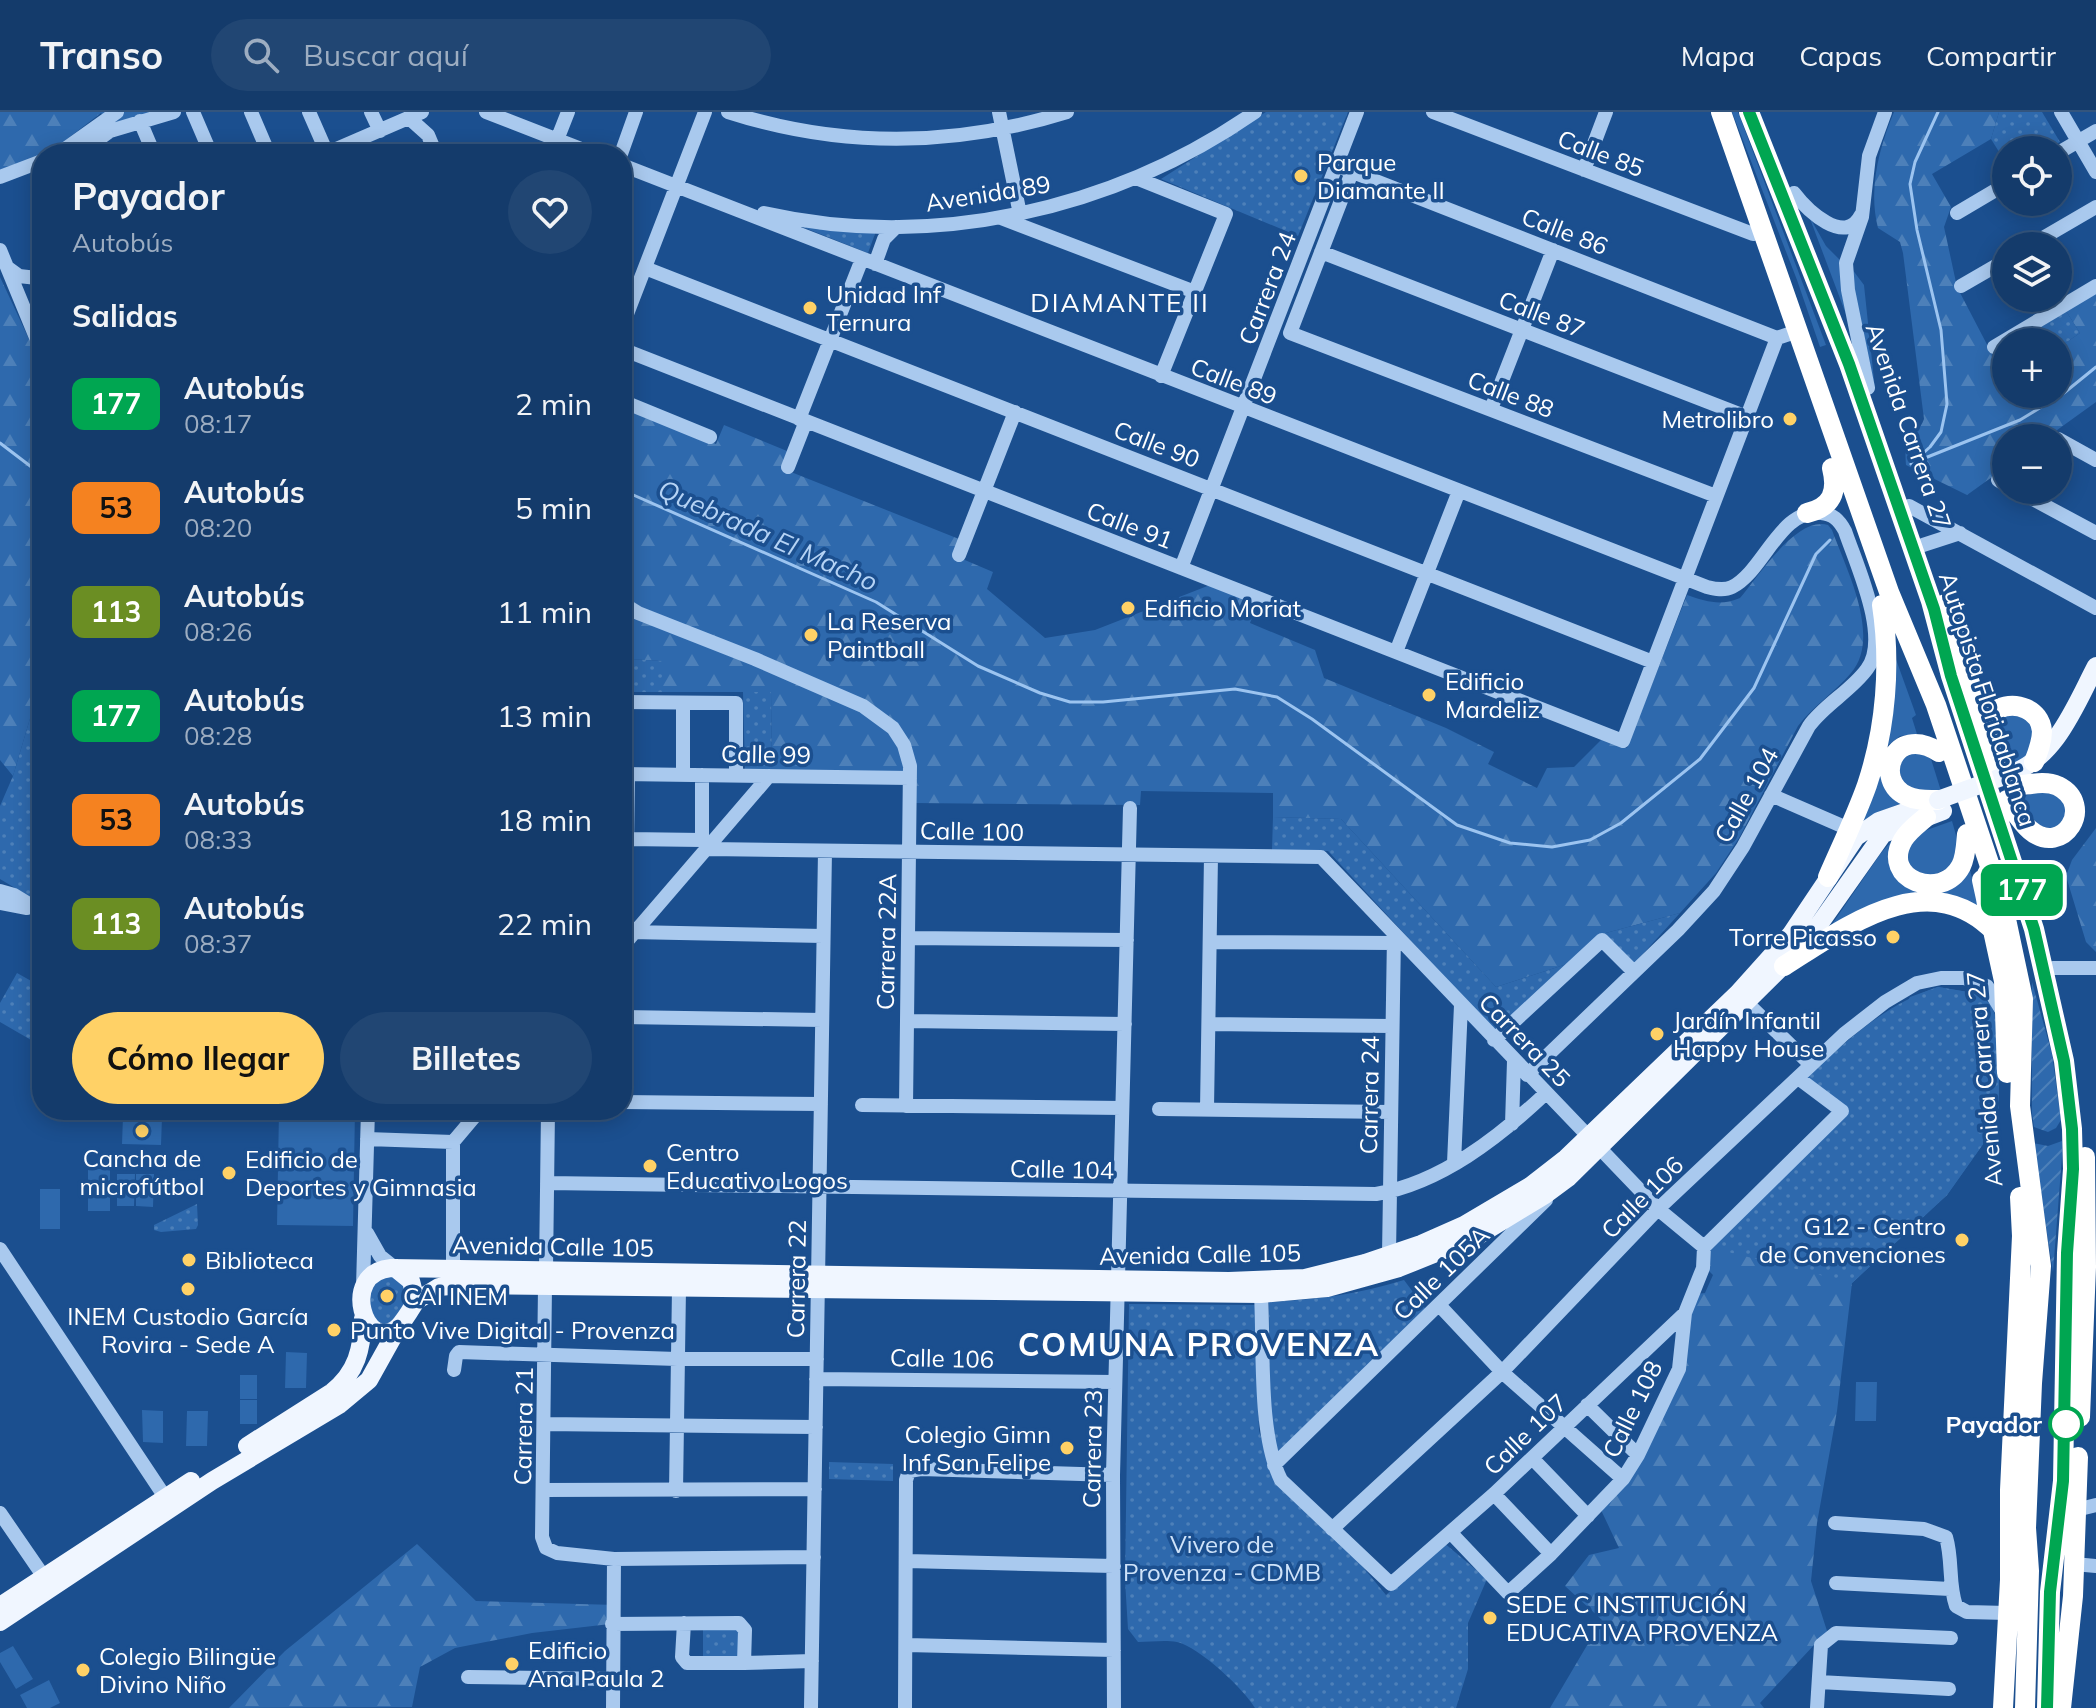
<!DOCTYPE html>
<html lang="es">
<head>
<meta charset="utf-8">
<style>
	:root { --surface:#143b6b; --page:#214673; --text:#f1f3f6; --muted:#9dadc1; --line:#33557e; --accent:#ffd166 }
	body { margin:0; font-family:Mulish,sans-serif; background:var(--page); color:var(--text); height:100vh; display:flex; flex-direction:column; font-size:30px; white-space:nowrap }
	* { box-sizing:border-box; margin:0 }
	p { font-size:26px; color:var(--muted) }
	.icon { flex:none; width:44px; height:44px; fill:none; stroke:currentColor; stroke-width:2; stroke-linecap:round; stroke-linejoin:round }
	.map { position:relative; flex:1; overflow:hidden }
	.drawer { position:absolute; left:32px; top:32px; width:600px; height:976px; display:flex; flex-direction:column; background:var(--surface); border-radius:32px; box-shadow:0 4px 20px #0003,0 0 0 2px var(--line) }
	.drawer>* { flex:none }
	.badge { padding:0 16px; border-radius:12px; font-size:28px; line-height:52px }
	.controls { position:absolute; left:1992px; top:24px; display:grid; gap:16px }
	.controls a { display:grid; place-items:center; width:80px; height:80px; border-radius:50%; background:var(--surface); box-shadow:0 4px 20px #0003,0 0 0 2px var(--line); font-size:40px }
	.map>.badge { position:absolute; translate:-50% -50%; box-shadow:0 0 0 4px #fff }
	h2 { padding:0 40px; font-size:30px; line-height:72px }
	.round { display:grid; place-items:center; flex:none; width:84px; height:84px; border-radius:42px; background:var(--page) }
	.headline { display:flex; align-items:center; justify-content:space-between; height:136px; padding:0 40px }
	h1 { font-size:38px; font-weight:700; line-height:60px }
	.action { display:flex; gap:16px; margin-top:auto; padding:16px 40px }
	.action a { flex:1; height:92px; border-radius:48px; background:var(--accent); color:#111; font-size:32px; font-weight:700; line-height:92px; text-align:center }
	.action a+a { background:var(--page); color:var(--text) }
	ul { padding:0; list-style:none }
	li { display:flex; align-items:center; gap:24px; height:104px; padding:0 40px }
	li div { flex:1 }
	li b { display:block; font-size:30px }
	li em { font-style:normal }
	li .badge { min-width:88px; font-weight:700; text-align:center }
	header { display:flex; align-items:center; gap:48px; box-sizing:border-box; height:112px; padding:0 40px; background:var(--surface); border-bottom:2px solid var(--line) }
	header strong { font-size:38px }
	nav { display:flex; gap:44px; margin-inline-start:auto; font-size:28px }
	.search { width:560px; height:72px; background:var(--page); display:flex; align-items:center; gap:20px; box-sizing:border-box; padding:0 28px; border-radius:44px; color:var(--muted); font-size:30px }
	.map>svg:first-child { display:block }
</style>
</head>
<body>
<header>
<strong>Transo</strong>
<div class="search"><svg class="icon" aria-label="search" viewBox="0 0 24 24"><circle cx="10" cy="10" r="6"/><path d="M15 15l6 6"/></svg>Buscar aquí</div>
<nav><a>Mapa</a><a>Capas</a><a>Compartir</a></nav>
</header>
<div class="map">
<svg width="2096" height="1596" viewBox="0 0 2096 1596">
	<defs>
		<pattern id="forest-firs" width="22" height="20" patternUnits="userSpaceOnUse" patternTransform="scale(2)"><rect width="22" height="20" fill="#2e69ad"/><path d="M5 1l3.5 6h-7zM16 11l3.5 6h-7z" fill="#4d80b9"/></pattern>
		<pattern id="park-dots" width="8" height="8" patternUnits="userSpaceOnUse" patternTransform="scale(2)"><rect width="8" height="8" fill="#2e69ad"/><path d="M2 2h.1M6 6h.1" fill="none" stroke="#4d80b9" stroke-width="1.8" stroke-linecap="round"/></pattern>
		<pattern id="garden-furrows" width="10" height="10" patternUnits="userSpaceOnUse" patternTransform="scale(2)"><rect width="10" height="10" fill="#2e69ad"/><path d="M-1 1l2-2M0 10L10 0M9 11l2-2" fill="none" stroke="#4d80b9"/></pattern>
	</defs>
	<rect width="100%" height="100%" fill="#1b4f8f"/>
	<path fill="#2e69ad" d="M1732 0H1738L1826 233 1820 235 1797 168Z
		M1809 104 1826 134 1841 149V177L1847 205Z
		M1849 153 1864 173 1875 277Z
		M1893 539 1916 603 1912 606 1917 622 1900 624 1886 635 1902 691 1874 702 1858 715Z
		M2007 600 2033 609 2032 641 2009 655 1997 615Z
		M1915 638 1931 647 1941 679 1905 678 1897 651Z
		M2043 678 2069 690 2061 719 2033 712 2018 686Z
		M1952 709 1959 734 1953 754 1927 766 1909 756 1907 734 1924 719Z
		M1896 724 1903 772C1929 789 1952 781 1970 758L1980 799 1952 787 1828 818 1881 741Z
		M279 998H355L353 1114 277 1113Z
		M123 1004 162 1006 161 1033 122 1032Z
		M88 1057H110V1099H88Z
		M117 1062H135L134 1094H117Z
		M136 1062H154L153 1095 136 1094Z
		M40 1077H60V1117H40Z
		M286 1240 307 1241 306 1276H285Z
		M240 1263H257V1287H240Z
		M1856 1270H1877L1876 1309H1855Z
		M240 1288H257V1312H240Z
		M142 1298 163 1299V1331L143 1330Z
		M187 1299H208L207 1334H186Z
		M13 1534 33 1567 16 1577 0 1550V1541Z
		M49 1568 60 1591 50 1596H27L20 1583Z"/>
	<path fill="url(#forest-firs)" d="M0 0H152L110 12 101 1 54 37 0 59Z
		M1894 0H1999L1991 27 1932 62 1951 95 1944 115 1957 175 2006 269V282H2058V236L2080 221 2066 199 2096 181V290L2046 326H2006V355L1967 383 1906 353C1903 313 1915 331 1924 307L1903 141 1900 130 1878 116C1868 77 1879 36 1894 0Z
		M0 165 42 255V566L13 664 0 648Z
		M622 294 716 332 724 313 787 339 781 356 959 427 953 443 993 460 987 477 1045 526 1095 518 1210 473 1258 491 1250 511 1315 538 1324 566 1446 616 1494 640 1488 652 1537 676 1547 656 1574 655 1602 627 1627 636 1687 483C1707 490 1721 494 1740 486 1759 464 1796 404 1828 413L1832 418C1846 457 1882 525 1851 561 1835 580 1813 594 1798 614L1739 726 1716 761 1680 801 1602 822 1570 851 1496 875 1341 707 1273 705V681L1141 679 1140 693 914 691 915 662 772 659 771 580H663L662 549 629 547 622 539Z
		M2096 716V840L2086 830 2066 764 2072 748Z
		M1938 875 1980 882 2000 927 1998 1011 1947 1083 1852 1171 1837 1299 1817 1411 1811 1469 1827 1519 1760 1591 1764 1596H1550L1602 1508 1565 1474 1589 1443 1619 1436 1601 1398 1681 1258 1687 1208 1697 1182 1705 1181 1713 1163 1706 1156 1708 1135 1845 999 1910 885Z
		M417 1432 476 1489 616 1493 610 1512 532 1521 455 1536 420 1555 412 1595 229 1596 285 1539Z"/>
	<path fill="url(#park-dots)" d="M1266 0H1348L1298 124 1161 67Z
		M1999 0H2042L2060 30 2046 38H2006V51L1991 27Z
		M800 114 876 119 868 141Z
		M2066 199 2080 221 2058 236V230H2030L2026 225Z
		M622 539 629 547 663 549V580H622Z
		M42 566V792L0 767V694L13 664Z
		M743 580H771L772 659H745Z
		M1273 705 1341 707 1496 875 1570 851 1495 920 1328 739 1272 738Z
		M1680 801 1632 854 1602 822Z
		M17 861 42 875V925L38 932 0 910V891Z
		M1938 875 1980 882 1991 893 1996 905 2000 927 1998 1011 1947 1083 1852 1171 1708 1135 1845 999 1806 966C1848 928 1882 894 1938 875Z
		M197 1092 198 1113 196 1117 161 1120 154 1118V1113Z
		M392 1163 410 1180 397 1210 379 1216 369 1204 370 1169Z
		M1404 1168 1427 1199 1274 1346 1270 1319 1269 1190C1314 1188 1360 1182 1404 1168Z
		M1129 1192 1255 1193 1259 1319 1276 1366 1338 1425 1386 1483 1443 1430 1487 1467 1468 1511V1557L1456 1596H1255C1244 1577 1199 1535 1177 1530 1165 1528 1150 1530 1138 1530L1128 1517 1125 1468Z
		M829 1350 893 1352V1369L829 1367Z
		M703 1511H742V1549H703Z"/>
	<path fill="url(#garden-furrows)" d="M2032 870 2052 942 2061 1008 2056 1016 2048 1020 2034 1015 2032 1001Z
		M2062 1029V1044L2053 1160 2033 1031 2048 1034Z"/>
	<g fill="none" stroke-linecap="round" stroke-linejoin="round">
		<path stroke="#9cc4f0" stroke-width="3" d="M0 331 42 363
			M1915 350 2020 308 2064 281 2096 255
			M1911 352 1930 335 1941 320 1947 292 1941 218 1917 118 1910 72 1915 50 1938 0
			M622 378 876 490 978 554 1040 581 1070 590H1103L1235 577 1277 585 1312 607 1457 713 1510 731 1552 735 1590 728 1621 711 1700 647 1754 576 1816 442 1830 428"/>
		<path stroke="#a9c9ee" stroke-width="14" d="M193 0 211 42
			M251 0 269 42
			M309 0 327 41
			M371 0 380 19
			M486 0 594 42
			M728 0C840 36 955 35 1067 0
			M999 0 1020 102
			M1433 0 1753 122
			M2061 0 2096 60
			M409 6 428 23 436 42
			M140 9 154 42
			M557 28 568 0
			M2058 41 2096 19
			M58 42 117 0
			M78 42 110 19 174 0
			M325 42 422 0
			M621 42 636 0
			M622 53 1707 475C1715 477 1724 479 1732 475 1764 459 1780 396 1821 401 1833 402 1839 408 1845 419 1856 452 1891 526 1867 557 1851 579 1825 592 1809 614L1743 735 1714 779 1678 818 1527 963
			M1345 57 1777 226
			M1584 58 1606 0
			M1352 60 1290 221 1716 384
			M0 65 42 49
			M1136 66 1226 102 1161 264
			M1794 81C1807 98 1845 135 1861 103
			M764 101C933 139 1114 98 1255 0
			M1957 101 2006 72
			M1001 106 1195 180
			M2029 134 2096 95
			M0 138 42 240
			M1321 140 1747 305
			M875 152 884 127 896 115
			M8 156 19 164 37 166
			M645 156 1653 550
			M1961 174 2006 148
			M622 215 705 0
			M1994 235 2096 174
			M622 237 1623 629 1777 226 1789 222
			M1868 276 1848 178 1846 151 1862 105 1869 44 1885 0
			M622 289 710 325
			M1491 297 1553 138
			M799 307 862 147
			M2058 327 2096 348
			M788 355 806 309
			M1998 368 2006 373
			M2016 378 2096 421
			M1909 394 2096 496
			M1923 433 1960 421
			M959 443 1015 300
			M1181 456 1357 0
			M622 491 638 501 755 547 863 594 893 616 904 633 910 654 906 994
			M1396 540 1459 379
			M622 590 736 591V664
			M683 591V663
			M622 662 910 666
			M628 662 626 809 631 820 823 824
			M1771 683 1849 717
			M627 727 702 728 708 737 1321 745 1658 1097 1704 1135
			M702 728V663
			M0 779 14 783 42 800
			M0 791 27 796
			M908 826 1127 828
			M1210 830 1394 831
			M622 835 769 664
			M2053 856H2096
			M1747 891 1811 953
			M622 905 822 908
			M907 909 1125 912
			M1209 912 1392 914
			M1494 928 1602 828 1634 860
			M622 990 821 992
			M862 993 1122 996
			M1159 997 1391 1000
			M1207 997 1211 744
			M1512 1012 1514 949
			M367 1027 453 1030
			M453 1030V1156
			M453 1030 480 998
			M1454 1051 1461 893
			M547 1071 1376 1082C1441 1071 1499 1025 1545 982
			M367 1121 380 1144 395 1156
			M1704 1135 1842 999 1798 966
			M0 1137 165 1385
			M1389 1143 1394 823
			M546 1158 548 998
			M545 1174 542 1425 546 1436 557 1441 614 1447 814 1445
			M363 1175 368 998
			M1261 1182C1264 1236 1258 1322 1281 1368L1391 1472 1494 1382 1685 1201
			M1440 1194 1502 1260 1623 1367
			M454 1258 456 1244 459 1240 677 1247H817
			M816 1267 1115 1270
			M1587 1293 1638 1343
			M544 1312 816 1315
			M1532 1346 1588 1404
			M1274 1353 1546 1088
			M543 1378 815 1377
			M676 1379 679 1176
			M1494 1382 1551 1442
			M2076 1398 2096 1393
			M0 1401 44 1465
			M1835 1411 1924 1417 1946 1425C1953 1449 1948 1471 1956 1494L1967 1500 2007 1501
			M1332 1417 1502 1260 1658 1097 1844 922 1885 890 1917 871 1941 866H1964L1987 874 2002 899
			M1451 1421 1508 1481 1551 1442 1623 1367 1638 1343 1679 1257 1685 1201 1703 1156 1704 1135
			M907 1449 1114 1454
			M2074 1452 2096 1454
			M1836 1471 1950 1477
			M684 1511 682 1545 687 1551H744
			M612 1512 739 1511 745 1518 744 1551 812 1549
			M907 1533 1114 1538
			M468 1565 613 1567
			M1819 1570 1949 1577
			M613 1596 614 1447
			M811 1596 825 739
			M905 1596 906 1368 909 1359 921 1357 1113 1363
			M1114 1596 1113 1363 1130 696
			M1817 1596 1821 1533 1836 1521 1951 1526"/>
		<path stroke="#f0f6ff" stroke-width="18" d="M2010 662C2056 646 2075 594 2096 554
			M395 1156 411 1169 416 1189C411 1197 405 1208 398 1215 366 1244 338 1161 391 1156L1229 1169 1305 1166 1365 1151 1421 1132 1464 1113 1530 1074 1566 1046 1738 881 1791 822 1856 725 1879 709 1933 690
			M416 1189 439 1175 461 1173 1261 1182 1327 1176 1399 1156 1476 1125 1545 1083 1568 1066 1806 831 1883 722 1943 699
			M247 1334 332 1280C357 1260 362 1237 363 1206
			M0 1494 191 1369
			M0 1510 212 1369 339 1293 369 1268 398 1216"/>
		<path stroke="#fff" stroke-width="20" d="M1721 0 1889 480 1936 593 2003 793 2023 887 2020 994 2041 1154 2032 1271 2026 1416 2029 1459 2025 1596
			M1749 0 1849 252 1931 489 1951 564 2034 817 2064 949 2072 1017 2073 1057 2067 1141 2063 1369 2050 1480 2047 1596
			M1807 401C1832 395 1838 380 1832 356
			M1945 492 1998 660
			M1988 624 1990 609 1998 597C2016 589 2040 597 2042 619 2042 630 2038 640 2034 650
			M1938 688C1928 688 1917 689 1907 684 1873 669 1893 611 1939 640
			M2007 688C2014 698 2021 711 2030 718 2063 746 2096 693 2058 674 2045 668 2028 673 2014 674
			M1926 705C1918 712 1908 719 1903 728 1880 768 1942 790 1961 754 1966 744 1966 732 1967 722
			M1828 765C1841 735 1856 704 1867 673 1886 616 1891 552 1882 493
			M1982 768 2004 869 2007 961
			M1784 854C1846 815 1927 752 1994 819
			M2080 1305 2086 1155 2085 1045
			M2003 1596 2010 1468V1378L2022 1124 2020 1085
			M2061 1596 2073 1484 2078 1345"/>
		<path stroke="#f0f6ff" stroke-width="18" d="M1938 688 2010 662"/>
	</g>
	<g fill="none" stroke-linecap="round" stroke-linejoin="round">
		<g stroke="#fff" stroke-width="18">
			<path id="line" d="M1749 0 1849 252 1934 497 1951 564 2034 817 2064 949 2072 1017 2073 1057 2067 1141 2063 1369 2050 1480 2047 1596"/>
		</g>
		<use href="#line" stroke="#00a651" stroke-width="12"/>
	</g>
	<g fill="#ffd166" stroke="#1b4f8f" stroke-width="3">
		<circle cx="1301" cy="64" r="8"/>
		<circle cx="810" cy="196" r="8"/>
		<circle cx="1790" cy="307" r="8"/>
		<circle cx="1128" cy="496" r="8"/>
		<circle cx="811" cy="523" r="8"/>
		<circle cx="1429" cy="583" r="8"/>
		<circle cx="1893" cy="825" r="8"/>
		<circle cx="1657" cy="922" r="8"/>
		<circle cx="142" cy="1019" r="8"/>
		<circle cx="650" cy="1054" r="8"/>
		<circle cx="229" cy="1061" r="8"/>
		<circle cx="1962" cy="1128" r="8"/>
		<circle cx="189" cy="1148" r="8"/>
		<circle cx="188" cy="1177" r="8"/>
		<circle cx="387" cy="1184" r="8"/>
		<circle cx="334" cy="1218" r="8"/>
		<circle cx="1067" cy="1336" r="8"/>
		<circle cx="1490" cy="1506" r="8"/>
		<circle cx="512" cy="1552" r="8"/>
		<circle cx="83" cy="1558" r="8"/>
	</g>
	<circle fill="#fff" stroke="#00a651" stroke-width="4" cx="2066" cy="1312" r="16"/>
	<g text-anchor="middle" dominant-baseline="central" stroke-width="7" stroke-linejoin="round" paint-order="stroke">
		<g font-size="24" fill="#fff" stroke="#1b4f8f">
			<text transform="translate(1601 41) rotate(21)">Calle 85</text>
			<text transform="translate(988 81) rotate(-9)">Avenida 89</text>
			<text transform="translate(1565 119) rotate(21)">Calle 86</text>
			<text transform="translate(1267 176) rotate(-69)">Carrera 24</text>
			<text transform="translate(1542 202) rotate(21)">Calle 87</text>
			<text transform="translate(1234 269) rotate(21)">Calle 89</text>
			<text transform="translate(1511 282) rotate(21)">Calle 88</text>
			<text transform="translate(1909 314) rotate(71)">Avenida Carrera 27</text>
			<text transform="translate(1157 332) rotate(21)">Calle 90</text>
			<text transform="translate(1130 413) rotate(21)">Calle 91</text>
			<text transform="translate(1988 587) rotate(72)">Autopista Floridablanca</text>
			<text transform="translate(766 642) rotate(1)">Calle 99</text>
			<text transform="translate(1746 683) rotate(-61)">Calle 104</text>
			<text transform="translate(972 719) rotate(1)">Calle 100</text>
			<text transform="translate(886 830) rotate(-89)">Carrera 22A</text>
			<text transform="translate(1525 928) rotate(46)">Carrera 25</text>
			<text transform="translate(1984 967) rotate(-95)">Avenida Carrera 27</text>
			<text transform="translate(1369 983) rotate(-89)">Carrera 24</text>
			<text transform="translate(1062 1057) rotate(1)">Calle 104</text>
			<text transform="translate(1642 1085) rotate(-45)">Calle 106</text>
			<text transform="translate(553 1134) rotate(1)">Avenida Calle 105</text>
			<text transform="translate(1200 1142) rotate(-1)">Avenida Calle 105</text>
			<text transform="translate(1441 1161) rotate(-44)">Calle 105A</text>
			<text transform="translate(796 1167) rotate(-89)">Carrera 22</text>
			<text transform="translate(942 1246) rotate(1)">Calle 106</text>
			<text transform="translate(1632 1297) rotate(-64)">Calle 108</text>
			<text transform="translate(523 1314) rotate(-89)">Carrera 21</text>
			<text transform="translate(1525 1322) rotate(-44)">Calle 107</text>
			<text transform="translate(1092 1337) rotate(-89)">Carrera 23</text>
		</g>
		<g font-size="24" fill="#fff" stroke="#1b4f8f" text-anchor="start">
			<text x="1317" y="50">Parque<tspan x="1317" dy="28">Diamante II</tspan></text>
			<text x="826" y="182">Unidad Inf<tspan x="826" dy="28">Ternura</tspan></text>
			<text x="1774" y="307" text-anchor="end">Metrolibro</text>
			<text x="1144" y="496">Edificio Moriat</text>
			<text x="827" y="509">La Reserva<tspan x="827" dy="28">Paintball</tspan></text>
			<text x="1445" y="569">Edificio<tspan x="1445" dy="28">Mardeliz</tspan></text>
			<text x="1877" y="825" text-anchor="end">Torre Picasso</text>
			<text x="1673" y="908">Jardín Infantil<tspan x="1673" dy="28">Happy House</tspan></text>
			<text x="666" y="1040">Centro<tspan x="666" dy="28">Educativo Logos</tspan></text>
			<text x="142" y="1046" text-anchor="middle">Cancha de<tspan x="142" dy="28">microfútbol</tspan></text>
			<text x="245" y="1047">Edificio de<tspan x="245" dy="28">Deportes y Gimnasia</tspan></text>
			<text x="1946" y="1114" text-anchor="end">G12 - Centro<tspan x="1946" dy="28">de Convenciones</tspan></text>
			<text x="205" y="1148">Biblioteca</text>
			<text x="403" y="1184">CAI INEM</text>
			<text x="188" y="1204" text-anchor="middle">INEM Custodio García<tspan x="188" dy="28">Rovira - Sede A</tspan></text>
			<text x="350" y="1218">Punto Vive Digital - Provenza</text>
			<text x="1051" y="1322" text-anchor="end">Colegio Gimn<tspan x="1051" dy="28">Inf San Felipe</tspan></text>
			<text x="1506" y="1492">SEDE C INSTITUCIÓN<tspan x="1506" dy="28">EDUCATIVA PROVENZA</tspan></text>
			<text x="528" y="1538">Edificio<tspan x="528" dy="28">Ana Paula 2</tspan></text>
			<text x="99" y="1544">Colegio Bilingüe<tspan x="99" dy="28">Divino Niño</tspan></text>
		</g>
		<g font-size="24" font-weight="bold" fill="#fff" stroke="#1b4f8f" text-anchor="end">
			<text x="2042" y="1312">Payador</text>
		</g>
		<g font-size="24" fill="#cfe3fa" stroke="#1b4f8f">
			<text x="1222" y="1432">Vivero de<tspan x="1222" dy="28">Provenza - CDMB</tspan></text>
		</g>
		<g font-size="26" letter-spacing="2" fill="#fff" stroke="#1b4f8f">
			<text x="1120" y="190">DIAMANTE II</text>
		</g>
		<g font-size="26" font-style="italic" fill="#b5d3f5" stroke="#1b4f8f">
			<text transform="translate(768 423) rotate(24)">Quebrada El Macho</text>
		</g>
		<g font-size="32" font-weight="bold" letter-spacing="2" fill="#fff" stroke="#1b4f8f">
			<text x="1199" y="1232">COMUNA PROVENZA</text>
		</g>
	</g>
</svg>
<div class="controls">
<a><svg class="icon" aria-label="locate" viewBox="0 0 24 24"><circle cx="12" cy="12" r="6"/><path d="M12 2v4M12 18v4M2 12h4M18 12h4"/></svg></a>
<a><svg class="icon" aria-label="layers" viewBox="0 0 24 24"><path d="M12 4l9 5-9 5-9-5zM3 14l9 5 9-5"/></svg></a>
<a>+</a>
<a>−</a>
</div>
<b class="badge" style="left:2022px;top:778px;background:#00a651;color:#fff">177</b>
<section class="drawer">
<div class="headline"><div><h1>Payador</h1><p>Autobús</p></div><a class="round"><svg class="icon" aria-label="heart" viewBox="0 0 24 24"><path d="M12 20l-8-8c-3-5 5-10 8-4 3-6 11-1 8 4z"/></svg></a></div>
<h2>Salidas</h2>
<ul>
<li><span class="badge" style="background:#00a651;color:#fff">177</span><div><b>Autobús</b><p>08:17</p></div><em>2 min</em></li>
<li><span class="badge" style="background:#f58220;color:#111">53</span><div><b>Autobús</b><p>08:20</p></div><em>5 min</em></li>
<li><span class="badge" style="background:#6b8e23;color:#fff">113</span><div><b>Autobús</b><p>08:26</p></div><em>11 min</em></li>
<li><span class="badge" style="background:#00a651;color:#fff">177</span><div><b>Autobús</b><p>08:28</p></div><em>13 min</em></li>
<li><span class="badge" style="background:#f58220;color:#111">53</span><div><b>Autobús</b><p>08:33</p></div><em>18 min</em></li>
<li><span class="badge" style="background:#6b8e23;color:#fff">113</span><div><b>Autobús</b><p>08:37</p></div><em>22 min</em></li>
</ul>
<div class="action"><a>Cómo llegar</a><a>Billetes</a></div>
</section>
</div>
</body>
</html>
